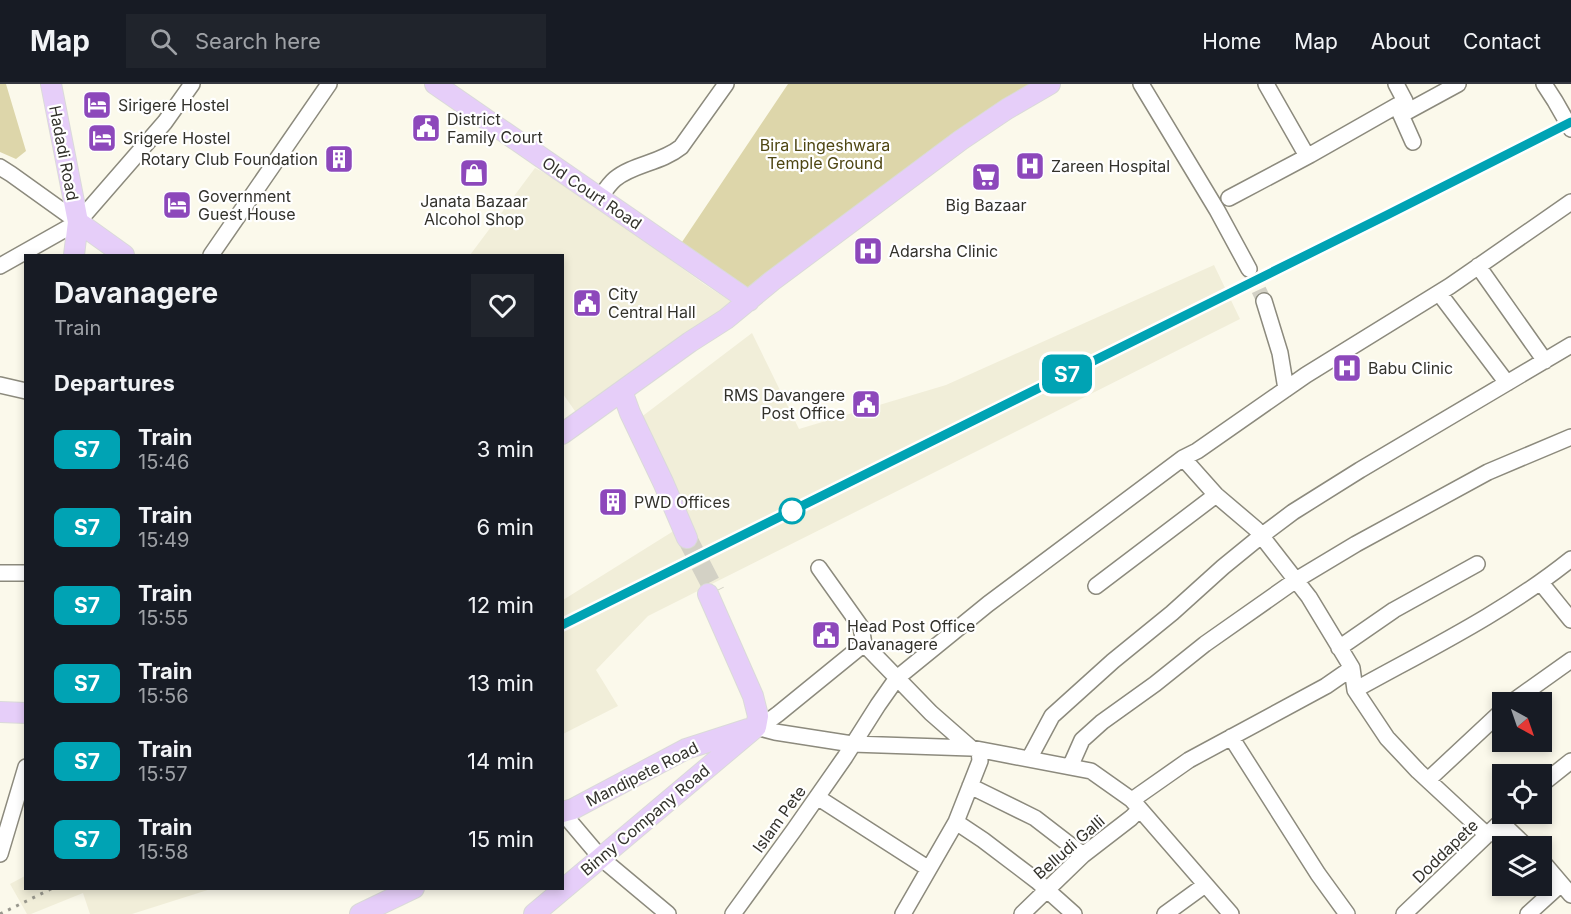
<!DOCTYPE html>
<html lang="en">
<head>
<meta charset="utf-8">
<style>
	:root { --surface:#171b24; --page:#20242c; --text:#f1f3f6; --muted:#9ea1a6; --line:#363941 }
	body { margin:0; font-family:Inter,sans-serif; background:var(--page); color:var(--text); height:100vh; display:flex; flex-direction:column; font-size:22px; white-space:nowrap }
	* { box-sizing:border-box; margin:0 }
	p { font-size:20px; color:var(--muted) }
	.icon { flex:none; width:33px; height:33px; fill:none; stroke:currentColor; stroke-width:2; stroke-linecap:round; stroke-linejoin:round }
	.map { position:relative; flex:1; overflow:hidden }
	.side { position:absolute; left:24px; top:170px; width:540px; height:636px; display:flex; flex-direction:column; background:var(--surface); border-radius:0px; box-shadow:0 3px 9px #0003 }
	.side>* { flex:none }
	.badge { padding:0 12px; border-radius:9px; font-size:21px; line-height:39px }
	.needle { width:39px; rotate:140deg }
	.tools { position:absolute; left:1492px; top:608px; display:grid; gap:12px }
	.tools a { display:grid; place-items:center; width:60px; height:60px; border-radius:0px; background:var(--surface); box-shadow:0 3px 9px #0003; font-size:30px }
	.map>.badge { position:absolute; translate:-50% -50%; box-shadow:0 0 0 3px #fff }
	h2 { padding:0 30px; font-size:22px; line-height:54px }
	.round { display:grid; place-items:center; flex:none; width:63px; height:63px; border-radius:0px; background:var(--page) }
	.headline { display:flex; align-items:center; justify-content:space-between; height:102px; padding:0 30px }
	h1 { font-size:28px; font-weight:700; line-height:45px }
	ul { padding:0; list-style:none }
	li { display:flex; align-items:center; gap:18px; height:78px; padding:0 30px }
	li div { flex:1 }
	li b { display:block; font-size:22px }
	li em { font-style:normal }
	li .badge { min-width:66px; font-weight:700; text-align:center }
	header { display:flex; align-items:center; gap:36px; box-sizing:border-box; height:84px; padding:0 30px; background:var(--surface); border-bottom:2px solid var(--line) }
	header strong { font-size:28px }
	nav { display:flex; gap:33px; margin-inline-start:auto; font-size:21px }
	.search { width:420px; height:54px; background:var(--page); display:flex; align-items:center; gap:15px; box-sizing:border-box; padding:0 21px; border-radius:0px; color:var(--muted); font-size:22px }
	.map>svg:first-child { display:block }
</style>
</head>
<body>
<header>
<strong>Map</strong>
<div class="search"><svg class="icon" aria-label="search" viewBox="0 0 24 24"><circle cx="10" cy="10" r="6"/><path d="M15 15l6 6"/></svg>Search here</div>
<nav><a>Home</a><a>Map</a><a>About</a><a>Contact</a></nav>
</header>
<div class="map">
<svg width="1571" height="830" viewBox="0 0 1571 830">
	<rect width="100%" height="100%" fill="#fbf9eb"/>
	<path fill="#f1eed9" d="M535 84 564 99 704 200 741 224 582 337 563 310 562 171H470Z
		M1214 181 1240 235 648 532 596 586 618 622 563 650V516L688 438 640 334 752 249 799 345 946 301Z
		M25 792 26 804H214L132 830H90L83 809 31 830H27L10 800Z"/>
	<path fill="#ddd6aa" d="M0 0H6L26 67 16 75 0 68Z
		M788 0H1030L1035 4 751 211 680 161Z"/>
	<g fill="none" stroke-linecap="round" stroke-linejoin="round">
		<path stroke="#d3d1c5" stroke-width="15" stroke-dasharray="15 8" stroke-linecap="butt" d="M1249 185 1264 217"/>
		<path stroke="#d3d1c5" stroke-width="20" stroke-dasharray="20 10" stroke-linecap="butt" d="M687 454 715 508"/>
		<g stroke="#8c8a7d" stroke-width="18">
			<path id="minor" d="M1141 0 1217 126 1249 185
				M1266 0 1307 72
				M1544 0 1555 17 1571 45
				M1397 22 1413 58
				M1401 31 1458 0
				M0 83 11 90 78 138
				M600 114C604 108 609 100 615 95 633 80 661 79 681 63L726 0
				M1229 114 1310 71 1405 17 1396 0
				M211 171 329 0
				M0 182 78 138 165 38 192 0
				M1478 182 1545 277
				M1439 209 1507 299
				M1264 217 1280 269 1286 305
				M0 301 26 307
				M1183 374 1216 411 1256 445 1309 513 1352 584 1355 606 1387 654 1418 687 1487 751 1506 743 1526 762
				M819 484 861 543 864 560
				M0 489H26
				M1541 499 1571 536
				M1096 502 1216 411
				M1339 564 1394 526 1477 480
				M1355 606C1429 565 1505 528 1571 475
				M1512 618 1571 576
				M756 643 775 648 852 660 971 664 1091 687 1132 716 1231 830
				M756 643 763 641 778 630 864 560 931 629 971 664
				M1231 653 1318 790 1347 830
				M1029 675 1052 632 1113 577 1172 529 1223 483 1261 452 1293 428 1360 386 1571 261
				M1070 683 1082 656 1102 638 1155 600 1205 560 1296 496 1356 460 1488 388 1571 353
				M1428 696 1503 626
				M1542 700 1571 677
				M970 702 1035 734 1083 771
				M817 713 929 785
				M1132 716 1189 676 1326 602 1352 584
				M562 728 601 774 668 830
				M956 738 983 756 1037 797 1074 830
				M0 770 26 683
				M1542 777 1571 811
				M733 830 794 746 845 673 878 621 897 594 988 520 1183 374 1197 367 1306 291 1450 202 1571 118
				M903 830 956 738 980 677 979 666
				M1022 830 1083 771 1131 734 1140 725
				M1165 830 1205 801
				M1404 830 1510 729
				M1528 830 1561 800"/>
		</g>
		<g stroke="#dadad9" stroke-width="22">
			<path id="major" d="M51 0 78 138 74 171
				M435 0 749 217
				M78 138 124 171
				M622 307 630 329 663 398 687 454
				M562 350 690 258 726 235 772 197 961 56 1007 25 1050 0
				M708 510 753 612 758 632 756 643
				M0 628 26 629
				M562 728 573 725 686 665 748 645
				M360 830 414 804
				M534 830 756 643"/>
		</g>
		<use href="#minor" stroke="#fff" stroke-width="15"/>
		<use href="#major" stroke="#e6cef9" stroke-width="20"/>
		<path stroke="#98978d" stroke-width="3" stroke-dasharray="3 6" stroke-linecap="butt" d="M562 541 1387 131 1571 38
			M0 830 53 804"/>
	</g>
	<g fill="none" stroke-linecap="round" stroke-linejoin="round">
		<g stroke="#fff" stroke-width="14">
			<path id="line" d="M562 541 1387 131 1571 38"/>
		</g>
		<use href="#line" stroke="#00a3b4" stroke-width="9"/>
	</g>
	<defs>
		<g id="hotel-square" transform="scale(1.5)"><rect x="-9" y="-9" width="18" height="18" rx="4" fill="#8d48bb" stroke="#fff"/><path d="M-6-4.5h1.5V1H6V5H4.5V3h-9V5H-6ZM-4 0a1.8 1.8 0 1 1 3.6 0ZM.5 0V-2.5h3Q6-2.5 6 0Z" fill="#fff"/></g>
		<g id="civic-square" transform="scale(1.5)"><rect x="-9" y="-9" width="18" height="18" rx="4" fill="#8d48bb" stroke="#fff"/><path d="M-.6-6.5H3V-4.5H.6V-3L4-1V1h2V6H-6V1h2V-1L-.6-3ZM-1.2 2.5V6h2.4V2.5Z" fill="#fff"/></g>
		<g id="building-square" transform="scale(1.5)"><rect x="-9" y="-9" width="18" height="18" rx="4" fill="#8d48bb" stroke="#fff"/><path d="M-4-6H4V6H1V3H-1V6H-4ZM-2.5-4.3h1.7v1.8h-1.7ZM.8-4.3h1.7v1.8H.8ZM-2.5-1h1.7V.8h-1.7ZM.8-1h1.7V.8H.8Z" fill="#fff"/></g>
		<g id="hospital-square" transform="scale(1.5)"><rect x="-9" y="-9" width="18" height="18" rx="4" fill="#8d48bb" stroke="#fff"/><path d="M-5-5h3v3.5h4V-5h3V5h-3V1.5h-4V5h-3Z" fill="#fff"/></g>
		<g id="shop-square" transform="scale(1.5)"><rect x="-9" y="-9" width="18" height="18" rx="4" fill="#8d48bb" stroke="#fff"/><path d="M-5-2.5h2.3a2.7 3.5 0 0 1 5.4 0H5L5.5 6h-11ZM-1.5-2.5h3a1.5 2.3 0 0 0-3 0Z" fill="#fff"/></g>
		<g id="supermarket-square" transform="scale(1.5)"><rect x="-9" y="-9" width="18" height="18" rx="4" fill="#8d48bb" stroke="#fff"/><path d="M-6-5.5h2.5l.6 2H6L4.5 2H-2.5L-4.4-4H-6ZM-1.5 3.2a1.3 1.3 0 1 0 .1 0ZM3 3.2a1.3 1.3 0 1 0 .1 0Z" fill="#fff"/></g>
	</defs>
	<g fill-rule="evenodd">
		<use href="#hotel-square" x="97" y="21"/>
		<use href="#civic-square" x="426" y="44"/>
		<use href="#hotel-square" x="102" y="54"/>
		<use href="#building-square" x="339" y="75"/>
		<use href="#hospital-square" x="1030" y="82"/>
		<use href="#shop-square" x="474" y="89"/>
		<use href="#supermarket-square" x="986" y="93"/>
		<use href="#hotel-square" x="177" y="121"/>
		<use href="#hospital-square" x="868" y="167"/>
		<use href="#civic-square" x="587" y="219"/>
		<use href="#hospital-square" x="1347" y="284"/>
		<use href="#civic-square" x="866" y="320"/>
		<use href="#building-square" x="613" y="418"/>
		<use href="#civic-square" x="826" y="551"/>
	</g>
	<circle fill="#fff" stroke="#00a3b4" stroke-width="3" cx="792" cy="427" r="12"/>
	<g text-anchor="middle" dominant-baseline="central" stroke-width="4.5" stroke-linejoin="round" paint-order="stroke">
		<g font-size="16" fill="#33322c" stroke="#fff" text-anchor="start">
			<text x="118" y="21">Sirigere Hostel</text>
			<text x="447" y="35">District<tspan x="447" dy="18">Family Court</tspan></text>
			<text x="123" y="54">Srigere Hostel</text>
			<text x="318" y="75" text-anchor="end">Rotary Club Foundation</text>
			<text x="1051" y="82">Zareen Hospital</text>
			<text x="198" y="112">Government<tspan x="198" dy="18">Guest House</tspan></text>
			<text x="474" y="117" text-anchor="middle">Janata Bazaar<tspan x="474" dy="18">Alcohol Shop</tspan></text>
			<text x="986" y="121" text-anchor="middle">Big Bazaar</text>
			<text x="889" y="167">Adarsha Clinic</text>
			<text x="608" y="210">City<tspan x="608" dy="18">Central Hall</tspan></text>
			<text x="1368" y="284">Babu Clinic</text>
			<text x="845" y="311" text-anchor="end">RMS Davangere<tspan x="845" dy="18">Post Office</tspan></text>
			<text x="634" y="418">PWD Offices</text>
			<text x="847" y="542">Head Post Office<tspan x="847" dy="18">Davanagere</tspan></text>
		</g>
		<g font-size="16" fill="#4e4612" stroke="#fff">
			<text x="825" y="61">Bira Lingeshwara<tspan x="825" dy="18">Temple Ground</tspan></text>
		</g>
		<g font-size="16" fill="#33322c" stroke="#fff">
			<text transform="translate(64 69) rotate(79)">Hadadi Road</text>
			<text transform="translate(592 109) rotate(34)">Old Court Road</text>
			<text transform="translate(642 690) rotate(-27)">Mandipete Road</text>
			<text transform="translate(779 735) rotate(-54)">Islam Pete</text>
			<text transform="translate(645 736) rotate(-40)">Binny Company Road</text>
			<text transform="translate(1069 763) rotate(-41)">Belludi Galli</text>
			<text transform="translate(1445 767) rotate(-44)">Doddapete</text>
		</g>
	</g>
</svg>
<div class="tools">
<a><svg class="needle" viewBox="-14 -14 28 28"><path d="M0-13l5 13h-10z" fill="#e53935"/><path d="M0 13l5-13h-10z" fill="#9ea1a6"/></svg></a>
<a><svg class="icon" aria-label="locate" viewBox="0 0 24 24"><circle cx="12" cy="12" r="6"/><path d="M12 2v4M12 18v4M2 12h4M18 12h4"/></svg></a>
<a><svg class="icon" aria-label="layers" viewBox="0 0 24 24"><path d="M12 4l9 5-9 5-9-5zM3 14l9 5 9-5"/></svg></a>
</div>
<b class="badge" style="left:1067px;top:290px;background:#00a3b4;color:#fff">S7</b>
<section class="side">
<div class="headline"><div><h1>Davanagere</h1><p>Train</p></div><a class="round"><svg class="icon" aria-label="heart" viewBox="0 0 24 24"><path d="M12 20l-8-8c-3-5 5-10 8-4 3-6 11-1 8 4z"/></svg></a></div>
<h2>Departures</h2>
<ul>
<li><span class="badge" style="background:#00a3b4;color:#fff">S7</span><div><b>Train</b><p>15:46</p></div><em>3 min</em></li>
<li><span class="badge" style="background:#00a3b4;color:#fff">S7</span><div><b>Train</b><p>15:49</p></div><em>6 min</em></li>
<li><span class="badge" style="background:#00a3b4;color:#fff">S7</span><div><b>Train</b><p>15:55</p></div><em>12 min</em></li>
<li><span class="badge" style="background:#00a3b4;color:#fff">S7</span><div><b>Train</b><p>15:56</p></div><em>13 min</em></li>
<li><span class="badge" style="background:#00a3b4;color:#fff">S7</span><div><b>Train</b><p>15:57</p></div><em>14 min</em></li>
<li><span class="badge" style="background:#00a3b4;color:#fff">S7</span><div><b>Train</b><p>15:58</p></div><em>15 min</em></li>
</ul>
</section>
</div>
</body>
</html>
